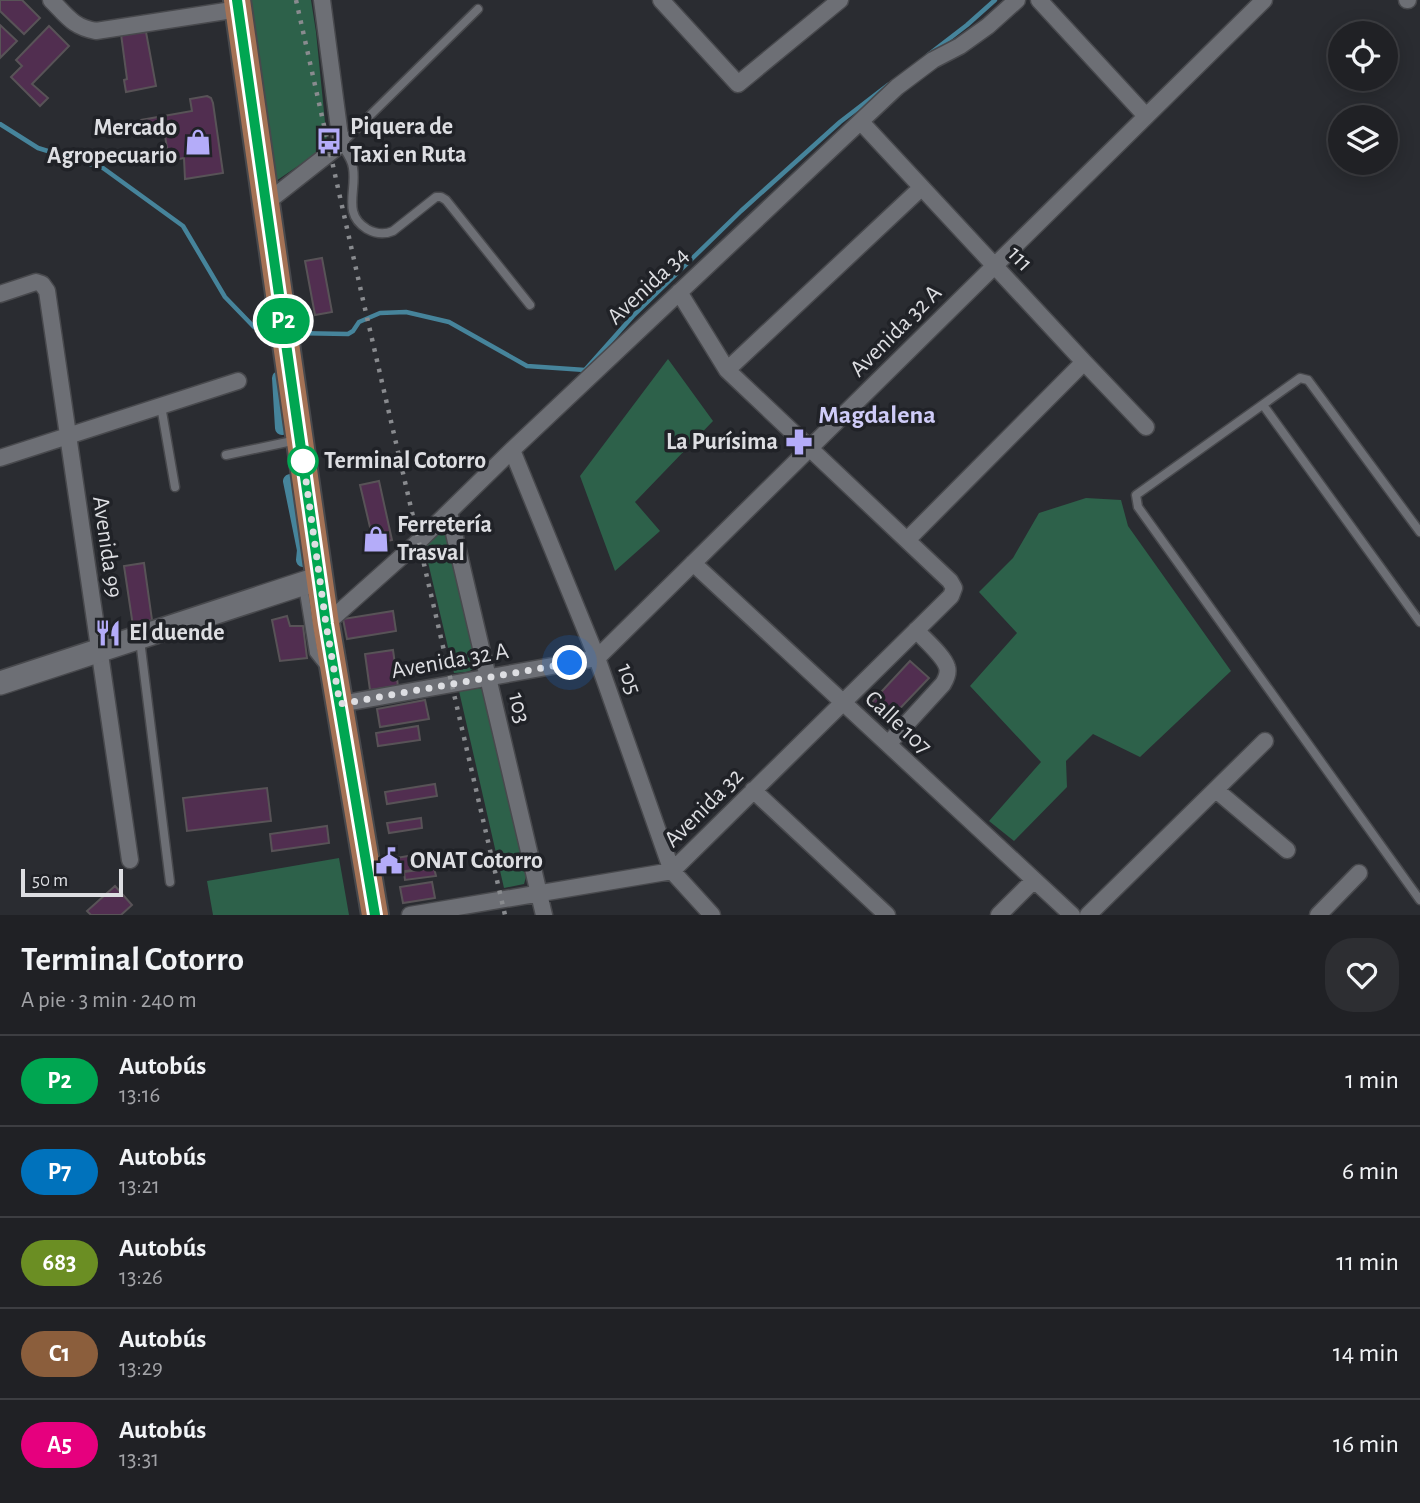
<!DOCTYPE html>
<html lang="es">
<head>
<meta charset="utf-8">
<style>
	:root { --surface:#202125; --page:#2d2e32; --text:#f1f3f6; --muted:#a2a3a7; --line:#3d3e42 }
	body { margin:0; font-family:"Alegreya Sans",sans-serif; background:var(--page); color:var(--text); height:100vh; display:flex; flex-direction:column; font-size:26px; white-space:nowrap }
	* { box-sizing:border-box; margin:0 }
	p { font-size:23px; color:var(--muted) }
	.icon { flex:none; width:38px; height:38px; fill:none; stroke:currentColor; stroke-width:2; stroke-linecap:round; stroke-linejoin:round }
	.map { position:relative; height:915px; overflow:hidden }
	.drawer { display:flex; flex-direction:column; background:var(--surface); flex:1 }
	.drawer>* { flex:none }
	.badge { padding:0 14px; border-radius:23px; font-size:24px; line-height:46px }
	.fabs { position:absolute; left:1328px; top:21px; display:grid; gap:14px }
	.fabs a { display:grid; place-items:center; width:70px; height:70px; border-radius:50%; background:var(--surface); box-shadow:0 4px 18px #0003,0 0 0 2px var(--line); font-size:35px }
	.scale { position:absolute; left:21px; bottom:18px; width:102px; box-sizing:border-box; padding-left:7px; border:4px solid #dddee2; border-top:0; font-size:19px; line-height:24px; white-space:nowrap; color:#dddee2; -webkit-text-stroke:5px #202227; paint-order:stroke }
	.you { position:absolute; width:35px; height:35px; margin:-18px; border:5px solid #fff; border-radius:50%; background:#1a73e8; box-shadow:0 0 0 10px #1a73e833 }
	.map>.badge { position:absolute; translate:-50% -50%; box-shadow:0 0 0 4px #fff }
	.round { display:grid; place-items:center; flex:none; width:74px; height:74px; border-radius:28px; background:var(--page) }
	.head { display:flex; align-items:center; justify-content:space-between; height:119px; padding:0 21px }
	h1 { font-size:33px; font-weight:600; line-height:52px }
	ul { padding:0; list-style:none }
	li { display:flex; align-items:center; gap:21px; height:91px; padding:0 21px; border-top:2px solid var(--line) }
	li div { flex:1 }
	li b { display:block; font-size:26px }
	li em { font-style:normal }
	li .badge { min-width:77px; font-weight:700; text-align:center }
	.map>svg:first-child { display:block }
</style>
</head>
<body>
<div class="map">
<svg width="1420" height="915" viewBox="0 0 1420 915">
	<rect width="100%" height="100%" fill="#2a2c31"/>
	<path fill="#2d614a" d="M249 0H311L316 32 327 142 317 153 276 181Z
		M668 359 713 421 635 502 660 531 615 571 580 476Z
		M1086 498 1121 500 1128 526 1231 671 1140 757 1093 734 1066 761 1067 787 1014 841 989 821 1041 762 970 686 1017 633 979 592 1013 558 1039 513Z
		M438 531 446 533 449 540 477 665C472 673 463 672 454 673L424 545Z
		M479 688 482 689 485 694 526 877 524 884 504 888 459 691Z
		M339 858 349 915H213L207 881Z"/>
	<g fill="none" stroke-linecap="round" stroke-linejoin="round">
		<path stroke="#46849b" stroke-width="4.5" d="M928 55 967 25 995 0
			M0 124 38 148 103 168 183 226 225 297 254 327 277 335
			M292 333 348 334 353 331 359 322 380 313 406 312 449 322 527 366 585 370 633 316 741 211 840 122 888 85"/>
		<path stroke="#46849b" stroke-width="14" d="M279 378 282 428
			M290 481 304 550 303 560"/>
	</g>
	<path fill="#512e50" stroke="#585357" stroke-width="2" d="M0 0H22L40 18 24 34 0 11Z
		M0 25 17 41 0 58Z
		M49 26 69 46 32 84 48 98 40 106 11 77 22 66 16 60Z
		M146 32 156 86 126 92 124 80 127 79 121 34Z
		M207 96 211 98 213 103 223 173 185 179 184 158 169 161 164 129 138 133V123L141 120 192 111 190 99Z
		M322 258 332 312 315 315 305 261Z
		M379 481 392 540 374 544 360 485Z
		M144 563 152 620 133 626 124 566Z
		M393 611 396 631 347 639 343 619Z
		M287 616 290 626H303L307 658 280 661 272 620Z
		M393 650 398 686 370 690 365 654Z
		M910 661 929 678 887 722 869 705Z
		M425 700 429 719 380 727 377 709Z
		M418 726 420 740 378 746 376 733Z
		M435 784 437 796 387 804 385 792Z
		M267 788 271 821 187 831 183 798Z
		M421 818 422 828 389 833 387 823Z
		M327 826 329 843 272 851 270 834Z
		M426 853 428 868 398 872 396 858Z
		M434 868 436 876 405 880 404 872Z
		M432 882 435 898 403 903 400 887Z
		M115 886 132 905 121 915H91L87 911Z"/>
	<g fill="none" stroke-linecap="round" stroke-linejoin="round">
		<g stroke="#48494d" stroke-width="11">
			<path id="lane" d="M478 9 341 144C346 152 352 159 353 168 357 191 342 214 367 229 376 234 384 235 393 231L436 197H441L446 200 530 305
				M1263 405 1420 622
				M161 406 175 487
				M226 455 297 440
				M1420 532 1308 380 1300 378 1136 495 1138 507 1420 900
				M303 586 314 653 325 667
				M140 640 170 882"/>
		</g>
		<g stroke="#48494d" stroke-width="19">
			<path id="street" d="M51 0C67 16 73 27 96 31L239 9
				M661 0 738 84 840 0
				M1039 0 1146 116
				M1407 0H1408
				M861 122 1084 362 1146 427
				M266 203 341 144 322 0
				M0 294 36 282 42 284 47 291 130 860
				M727 370 921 188
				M512 450 597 658 672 871 712 915
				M0 458 238 381
				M449 512 544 915
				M907 540 1084 362
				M693 563 1072 915
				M326 624 419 541 512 450 897 87 933 60 960 46 988 26 1017 0
				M340 704 597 658 1264 0
				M888 744 943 684C946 679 949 673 947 667 944 656 924 639 916 630
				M753 790 887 915
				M1216 790 1287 850
				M410 915 672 871 951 596 954 588 950 581 727 370 679 292
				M999 915 1034 880
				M1088 915 1265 741
				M1318 915 1359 873"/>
		</g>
		<g stroke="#48494d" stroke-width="26">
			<path id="secondary" d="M0 683 320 578"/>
		</g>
		<g stroke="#48494d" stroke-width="30">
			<path id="primary" d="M237 0 326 624 375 915"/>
		</g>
		<use href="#lane" stroke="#6d6f75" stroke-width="8"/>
		<use href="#street" stroke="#6d6f75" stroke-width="16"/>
		<use href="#secondary" stroke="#6d6f75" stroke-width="23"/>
		<use href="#primary" stroke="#a47255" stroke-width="26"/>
		<path stroke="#898b8f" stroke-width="4.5" stroke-dasharray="3.5 7" stroke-linecap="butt" d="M296 0 363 300 505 915"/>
	</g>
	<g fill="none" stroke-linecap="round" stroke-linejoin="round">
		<g stroke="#fff" stroke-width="16">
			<path id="line" d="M237 0 326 624 375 915"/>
		</g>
		<use href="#line" stroke="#00a651" stroke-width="10"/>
		<path stroke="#dddee2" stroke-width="7" stroke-dasharray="0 12.6" d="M303 461V459L326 624 340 704 570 663"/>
	</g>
	<defs>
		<g id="bus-bare" transform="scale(2.1)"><path d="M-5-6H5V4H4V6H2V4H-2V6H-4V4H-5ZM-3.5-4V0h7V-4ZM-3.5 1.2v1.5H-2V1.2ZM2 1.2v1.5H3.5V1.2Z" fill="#b4acf9" stroke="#202227" stroke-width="2.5" paint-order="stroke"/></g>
		<g id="shop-bare" transform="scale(2.1)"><path d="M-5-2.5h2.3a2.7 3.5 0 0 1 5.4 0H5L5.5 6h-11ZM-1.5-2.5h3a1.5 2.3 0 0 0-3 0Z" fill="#b4acf9" stroke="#202227" stroke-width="2.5" paint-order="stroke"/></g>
		<g id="pharmacy-bare" transform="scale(2.1)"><path d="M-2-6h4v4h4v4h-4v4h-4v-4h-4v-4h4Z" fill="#b4acf9" stroke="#202227" stroke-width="2.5" paint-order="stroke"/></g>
		<g id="restaurant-bare" transform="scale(2.1)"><path d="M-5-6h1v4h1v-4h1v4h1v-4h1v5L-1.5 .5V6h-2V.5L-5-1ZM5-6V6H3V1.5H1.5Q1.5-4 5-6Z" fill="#b4acf9" stroke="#202227" stroke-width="2.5" paint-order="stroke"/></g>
		<g id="civic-bare" transform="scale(2.1)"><path d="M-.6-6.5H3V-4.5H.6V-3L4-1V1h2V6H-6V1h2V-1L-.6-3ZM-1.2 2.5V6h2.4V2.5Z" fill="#b4acf9" stroke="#202227" stroke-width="2.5" paint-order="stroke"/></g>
	</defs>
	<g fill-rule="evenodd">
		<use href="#bus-bare" x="329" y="141"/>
		<use href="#shop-bare" x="198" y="142"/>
		<use href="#pharmacy-bare" x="799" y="442"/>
		<use href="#shop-bare" x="376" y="539"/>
		<use href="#restaurant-bare" x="108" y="633"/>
		<use href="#civic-bare" x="389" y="861"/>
	</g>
	<circle fill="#fff" stroke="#00a651" stroke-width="3.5" cx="303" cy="461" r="14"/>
	<g text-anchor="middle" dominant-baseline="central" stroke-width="7" stroke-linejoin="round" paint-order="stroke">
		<g font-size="24" font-weight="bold" fill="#dddee2" stroke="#202227" text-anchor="start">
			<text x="350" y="127">Piquera de<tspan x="350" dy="28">Taxi en Ruta</tspan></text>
			<text x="177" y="128" text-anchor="end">Mercado<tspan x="177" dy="28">Agropecuario</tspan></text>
			<text x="778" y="442" text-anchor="end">La Purísima</text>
			<text x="397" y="525">Ferretería<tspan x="397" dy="28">Trasval</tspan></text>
			<text x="129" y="633">El duende</text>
			<text x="410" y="861">ONAT Cotorro</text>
		</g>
		<g font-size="24" fill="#dddee2" stroke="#202227">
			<text transform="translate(1020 259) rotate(47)">111</text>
			<text transform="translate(648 286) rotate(-43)">Avenida 34</text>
			<text transform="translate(896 331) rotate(-45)">Avenida 32 A</text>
			<text transform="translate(107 547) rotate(82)">Avenida 99</text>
			<text transform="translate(450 661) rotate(-10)">Avenida 32 A</text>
			<text transform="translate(629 679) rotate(71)">105</text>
			<text transform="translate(519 708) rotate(77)">103</text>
			<text transform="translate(898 723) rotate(43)">Calle 107</text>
			<text transform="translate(704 808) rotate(-45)">Avenida 32</text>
		</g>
		<g font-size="24" font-weight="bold" fill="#dddee2" stroke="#202227" text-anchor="start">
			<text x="324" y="461">Terminal Cotorro</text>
		</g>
		<g font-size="26" font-weight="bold" fill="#cfccf8" stroke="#202227">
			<text x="877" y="415">Magdalena</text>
		</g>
	</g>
</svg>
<div class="fabs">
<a><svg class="icon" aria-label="locate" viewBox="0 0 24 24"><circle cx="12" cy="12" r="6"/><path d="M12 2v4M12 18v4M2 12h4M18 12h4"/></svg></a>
<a><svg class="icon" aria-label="layers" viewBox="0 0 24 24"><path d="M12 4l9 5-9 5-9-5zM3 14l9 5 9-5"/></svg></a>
</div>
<div class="scale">50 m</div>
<div class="you" style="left:570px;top:663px"></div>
<b class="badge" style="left:283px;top:321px;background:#00a651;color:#fff">P2</b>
</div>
<section class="drawer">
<div class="head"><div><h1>Terminal Cotorro</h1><p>A pie · 3 min · 240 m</p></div><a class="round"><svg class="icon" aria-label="heart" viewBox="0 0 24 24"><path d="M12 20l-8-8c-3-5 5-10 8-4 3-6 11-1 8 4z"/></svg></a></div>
<ul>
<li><span class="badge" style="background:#00a651;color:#fff">P2</span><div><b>Autobús</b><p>13:16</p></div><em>1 min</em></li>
<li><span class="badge" style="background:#0072bc;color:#fff">P7</span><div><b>Autobús</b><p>13:21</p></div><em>6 min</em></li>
<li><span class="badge" style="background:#6b8e23;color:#fff">683</span><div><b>Autobús</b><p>13:26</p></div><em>11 min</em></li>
<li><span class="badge" style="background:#8b5e3c;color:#fff">C1</span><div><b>Autobús</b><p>13:29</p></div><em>14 min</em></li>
<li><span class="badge" style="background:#e6007e;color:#fff">A5</span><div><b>Autobús</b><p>13:31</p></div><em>16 min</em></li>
</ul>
</section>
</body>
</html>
